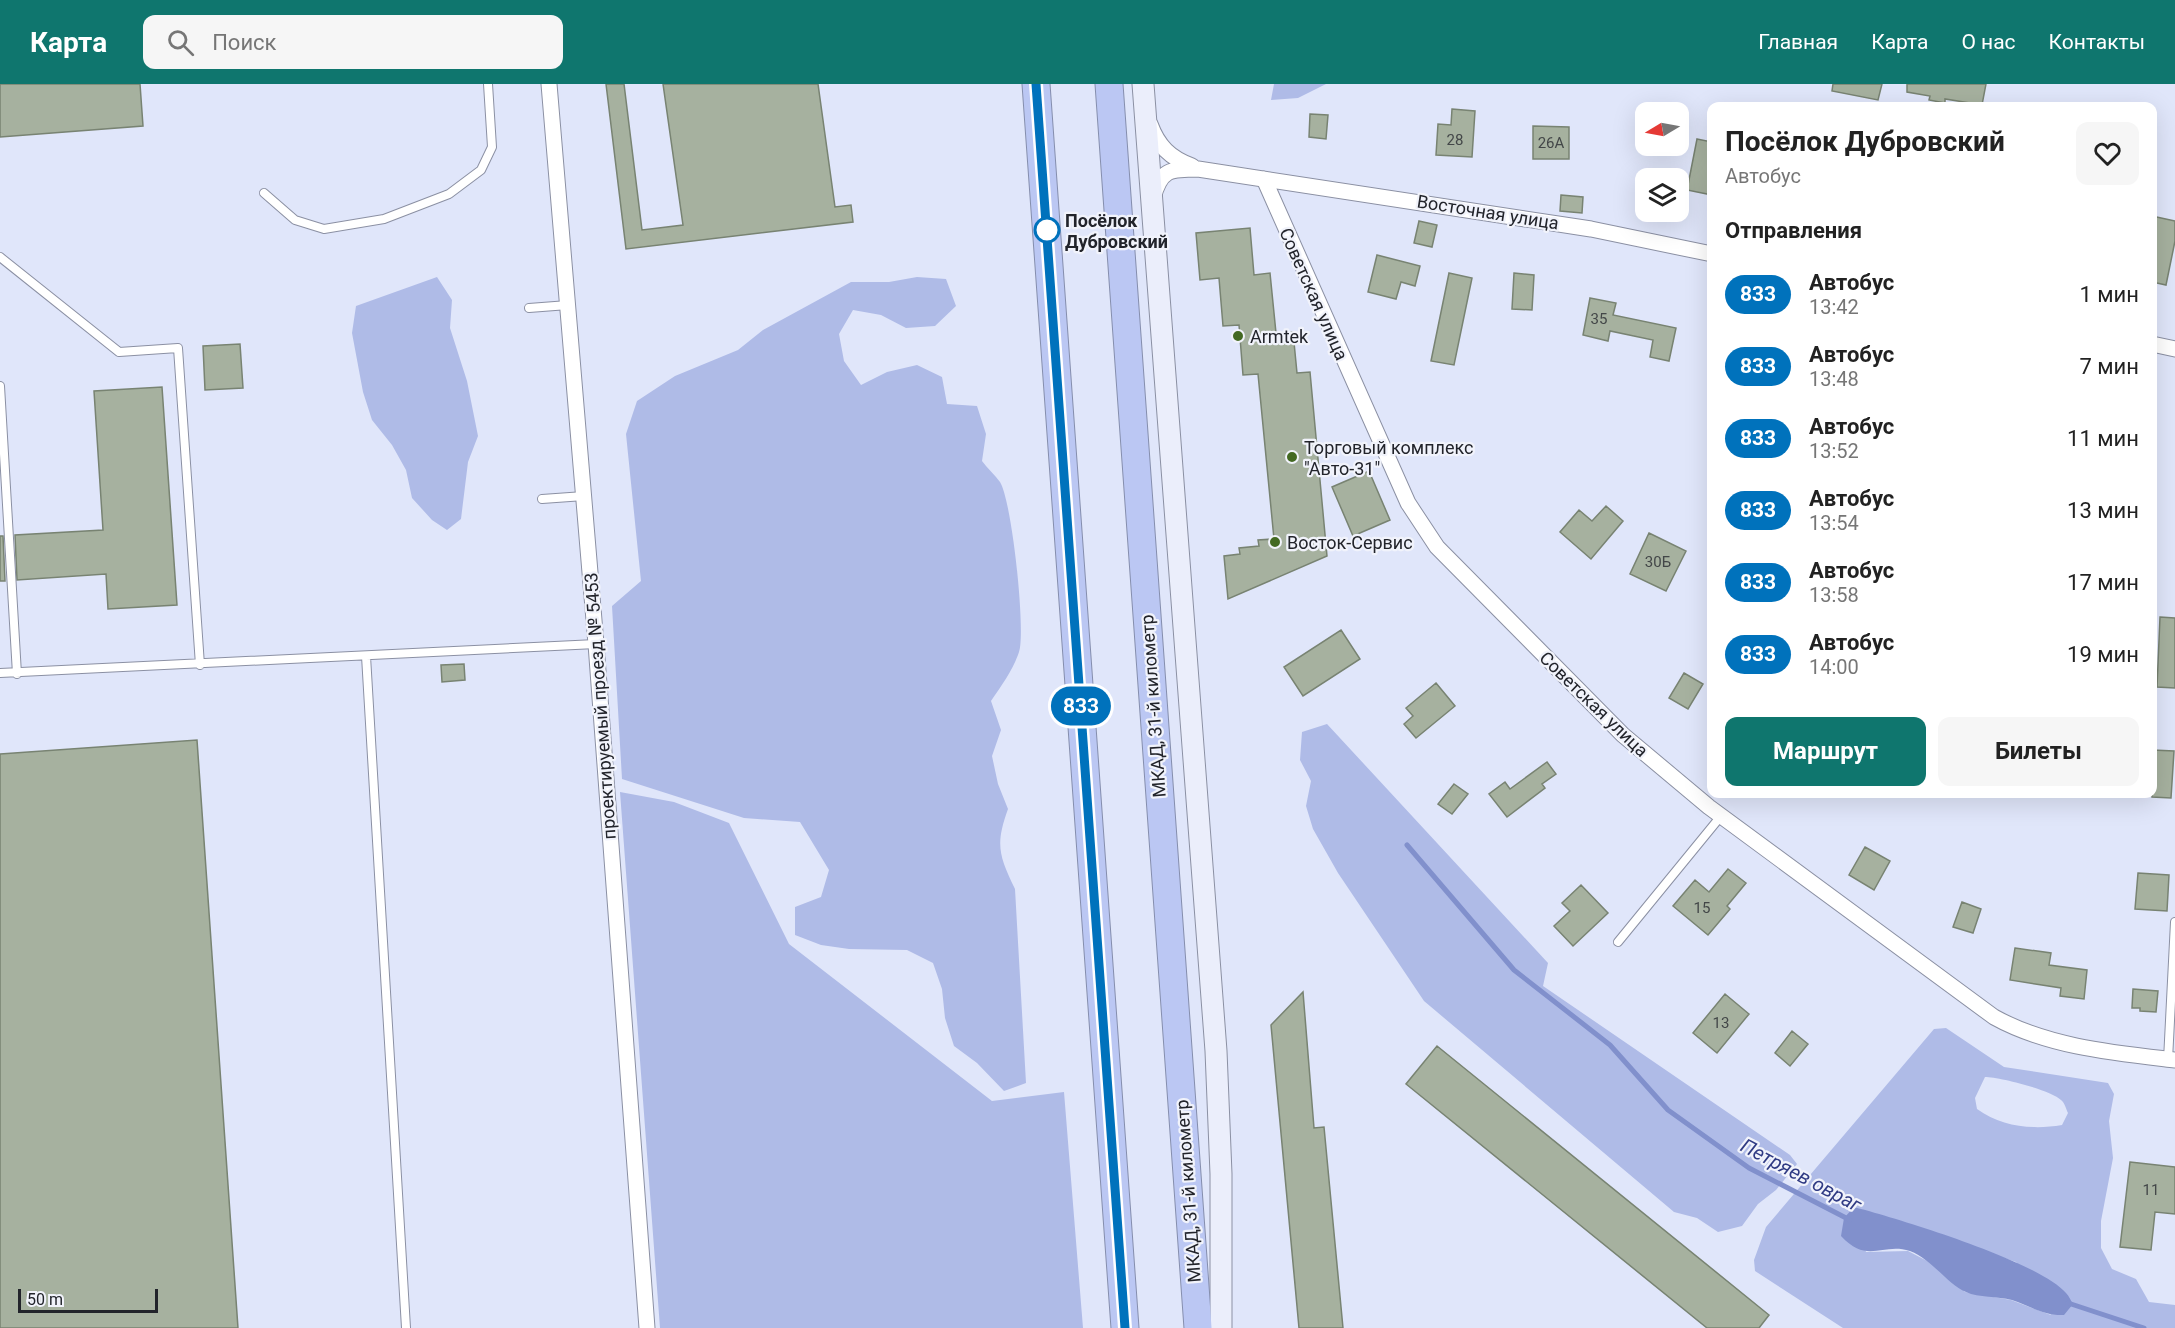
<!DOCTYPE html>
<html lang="ru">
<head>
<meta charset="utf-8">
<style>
	:root { --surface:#fff; --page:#f6f6f6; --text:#222; --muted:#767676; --accent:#0f766e }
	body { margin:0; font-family:Roboto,sans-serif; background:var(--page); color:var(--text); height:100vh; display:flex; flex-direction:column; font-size:22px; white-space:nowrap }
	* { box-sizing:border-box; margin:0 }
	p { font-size:20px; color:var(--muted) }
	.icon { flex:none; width:33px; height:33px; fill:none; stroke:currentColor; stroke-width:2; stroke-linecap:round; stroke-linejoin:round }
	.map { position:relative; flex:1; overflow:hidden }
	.side { position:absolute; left:1707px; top:18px; width:450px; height:696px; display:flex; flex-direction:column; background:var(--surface); border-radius:12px; box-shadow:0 6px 24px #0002 }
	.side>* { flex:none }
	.badge { padding:0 12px; border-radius:20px; font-size:21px; line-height:39px }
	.needle { width:39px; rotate:260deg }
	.fabs { position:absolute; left:1635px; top:18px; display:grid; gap:12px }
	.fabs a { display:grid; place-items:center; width:54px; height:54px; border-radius:12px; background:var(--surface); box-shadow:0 6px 24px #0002; font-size:30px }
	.scale { position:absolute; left:18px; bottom:15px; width:140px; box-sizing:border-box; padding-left:6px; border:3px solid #22242b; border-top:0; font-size:16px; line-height:21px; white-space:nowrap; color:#22242b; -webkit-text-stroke:4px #f1f3fb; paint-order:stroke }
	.map>.badge { position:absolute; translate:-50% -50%; box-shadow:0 0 0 3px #fff }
	h2 { padding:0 18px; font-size:22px; line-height:54px }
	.round { display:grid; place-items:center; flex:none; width:63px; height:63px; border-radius:12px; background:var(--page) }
	.overview { display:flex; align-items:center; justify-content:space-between; height:102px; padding:0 18px }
	h1 { font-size:28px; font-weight:700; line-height:45px }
	.button { display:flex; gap:12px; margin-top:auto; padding:12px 18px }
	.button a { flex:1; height:69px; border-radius:12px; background:var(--accent); color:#fff; font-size:24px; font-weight:700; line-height:69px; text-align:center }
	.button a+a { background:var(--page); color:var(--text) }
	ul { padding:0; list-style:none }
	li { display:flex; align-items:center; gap:18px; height:72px; padding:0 18px }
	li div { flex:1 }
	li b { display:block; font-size:22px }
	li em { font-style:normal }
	li .badge { min-width:66px; font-weight:700; text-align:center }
	header { display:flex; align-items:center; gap:36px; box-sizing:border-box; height:84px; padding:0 30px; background:var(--accent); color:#fff }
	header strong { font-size:28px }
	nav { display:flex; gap:33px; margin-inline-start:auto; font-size:21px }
	.search { width:420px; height:54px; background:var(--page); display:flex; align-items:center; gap:15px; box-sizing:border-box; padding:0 21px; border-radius:12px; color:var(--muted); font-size:22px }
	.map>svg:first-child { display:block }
</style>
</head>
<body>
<header>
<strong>Карта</strong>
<div class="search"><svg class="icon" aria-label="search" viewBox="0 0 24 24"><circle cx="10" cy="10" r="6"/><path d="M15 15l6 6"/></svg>Поиск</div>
<nav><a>Главная</a><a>Карта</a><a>О нас</a><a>Контакты</a></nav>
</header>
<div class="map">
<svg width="2175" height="1244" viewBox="0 0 2175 1244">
	<rect width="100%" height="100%" fill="#e0e6fa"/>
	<path fill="#afbbe7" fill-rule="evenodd" d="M1274 0H1326L1298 14 1271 16Z
		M437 193 452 216 450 244 467 297 478 352 468 378 461 435 447 446 432 436 412 414 406 386 392 361 372 336 363 308 352 249 356 222Z
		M917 193 946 195 956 222 935 242 906 244 881 231 853 226 839 250 844 277 861 301 887 288 917 281 942 293 947 320 977 322 986 350 982 377C987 384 995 391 1000 398 1012 417 1026 548 1019 568 1013 586 1002 601 991 617L1001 646 992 672 998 700 1008 725C995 761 999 771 1015 805L1026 999 1004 1007 977 979 954 962 945 934 942 905 933 879 907 866 849 865 821 861 795 851V823L821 813 829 786 800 738 744 734 622 695 612 522 641 497 626 350 637 317 675 292 738 266 763 246 851 198H889Z
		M1327 640 1548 879 1543 902 1790 1071 1797 1080 1776 1106 1758 1120 1742 1142 1718 1148 1697 1134 1674 1128 1424 917 1338 789 1313 745 1306 722 1311 697 1300 676 1302 648Z
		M620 708 674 718 729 739 789 860 992 1017 1064 1008 1083 1244H660Z
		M1946 944 2004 983 2108 999 2114 1010 2109 1037 2113 1074 2101 1137V1164L2112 1185 2136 1195 2149 1218 2175 1221V1244H1843L1755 1187 1754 1176 1766 1143 1934 945ZM1985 993C1999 993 2051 1006 2061 1016 2065 1019 2066 1025 2068 1029L2062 1041C2033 1046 2002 1043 1977 1025L1975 1014ZM1854 1123 2016 1178 2051 1231 2011 1216 1965 1208 1933 1180 1908 1167 1866 1168Z"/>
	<path fill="#8190cc" d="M1854 1123C1899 1135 2038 1177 2066 1209 2069 1212 2071 1217 2073 1220L2064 1231C2045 1232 2030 1222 2012 1216 1997 1212 1979 1214 1966 1208 1947 1200 1933 1176 1910 1167 1882 1158 1868 1181 1841 1152L1844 1134Z"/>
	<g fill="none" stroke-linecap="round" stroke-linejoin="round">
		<path stroke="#8190cc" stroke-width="5" d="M1407 761 1514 886 1610 961 1668 1026 1749 1084 1850 1136
			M2068 1219 2144 1244"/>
	</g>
	<path fill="#a6b19f" stroke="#788372" stroke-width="1.5" d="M0 0H140L143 42 0 53Z
		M606 0H624L642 146 683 141 663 0H818L835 123 851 121 853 138 626 165Z
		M1833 0H1882L1878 16 1832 7Z
		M1907 0H1986L1982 21 1945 15V19L1929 16 1930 12 1907 8Z
		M1452 25 1475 27 1472 73 1436 71 1438 40 1451 41Z
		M1310 30 1328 31 1326 55 1309 53Z
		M1533 42 1569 43V75H1533Z
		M1697 55 1712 58V111L1687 106Z
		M1561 111 1583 113 1582 129 1560 127Z
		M2152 132 2175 137V157L2166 201 2152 198Z
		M1419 137 1437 141 1432 163 1414 159Z
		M1250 144 1254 191 1270 189 1276 249 1293 248 1297 289 1310 288 1327 472 1228 515 1224 472 1240 470 1239 464 1259 462 1258 456 1274 455 1258 290 1243 291 1239 241 1223 242 1219 194 1200 196 1196 149Z
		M1377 171 1420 182 1415 202 1401 198 1396 215 1368 208Z
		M1449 189 1472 194 1454 281 1431 277Z
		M1514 189 1534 191 1532 226 1512 225Z
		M1590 214 1616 219 1613 231 1676 244 1669 277 1650 273 1653 256 1610 247 1608 257 1583 251Z
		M240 260 243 304 205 306 203 262Z
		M162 303 177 521 108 525 106 490 17 496 15 451 103 446 94 307Z
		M1369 387 1390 436 1353 452 1332 403Z
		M1606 422 1623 437 1591 475 1560 448 1579 426 1592 437Z
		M1649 449 1686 467 1666 507 1630 490Z
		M0 452H3L5 497H0Z
		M2160 533 2175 534V604L2157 603Z
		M1341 546 1360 575 1303 612 1284 583Z
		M464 580 465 596 442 598 441 581Z
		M1684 589 1703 600 1688 625 1669 614Z
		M1436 599 1455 622 1416 654 1404 640 1413 632 1406 624Z
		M197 656 238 1244H0V670Z
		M2152 666 2174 667 2171 714 2152 713Z
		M1547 678 1556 690 1542 700 1545 704 1507 733 1489 710 1505 698 1510 705Z
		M1454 700 1468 710 1452 730 1438 720Z
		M1865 763 1890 777 1874 806 1849 791Z
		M1728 785 1746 799 1727 822 1730 825 1708 851 1673 822 1695 796 1709 808Z
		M2138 789 2169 791 2167 827 2135 825Z
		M1581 801 1608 829 1573 862 1554 842 1570 827 1562 819Z
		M1962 818 1981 825 1973 849 1953 843Z
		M2015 864 2051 869 2049 881 2087 886 2084 915 2060 912 2061 904 2010 896Z
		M2133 905 2158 907 2156 928 2140 927V924H2132Z
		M1303 908 1314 1044 1324 1043 1343 1244H1299L1271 941Z
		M1725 910 1749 930 1717 969 1693 949Z
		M1792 947 1808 960 1790 982 1775 969Z
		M1437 962 1769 1231 1759 1244H1707L1406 1000Z
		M2130 1078 2175 1083V1130L2155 1128 2151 1166 2120 1163Z"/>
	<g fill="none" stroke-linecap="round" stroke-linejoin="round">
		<g stroke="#8b90a3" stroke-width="10">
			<path id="lane" d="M264 109 295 136 324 145 384 135 449 110 481 86 492 63 488 0
				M0 173 119 268 178 264 200 581
				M529 224 568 221
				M0 302 17 590
				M542 415 584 412
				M366 572 406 1244
				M0 589 596 560
				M1618 858 1721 732
				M2168 976 2175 838"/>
		</g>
		<g stroke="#8b90a3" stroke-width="17">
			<path id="street" d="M549 0 596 560 647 1244
				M1150 40C1158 62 1170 74 1192 82
				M1264 95 1408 419 1437 463 1623 651 1709 723 1994 933C2048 963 2114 969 2175 976
				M1153 114C1161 85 1170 85 1198 85L1591 145 1712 170
				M2152 260 2175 265"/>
		</g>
		<g stroke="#8b90a3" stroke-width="23">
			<path id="secondary" d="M1143 0 1216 967 1221 1090V1244"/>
		</g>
		<g stroke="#858ead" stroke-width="29">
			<path id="highway" d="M1036 0 1125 1244
				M1109 0 1198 1244"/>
		</g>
		<use href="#lane" stroke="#fff" stroke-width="8"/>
		<use href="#street" stroke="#fff" stroke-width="15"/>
		<use href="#secondary" stroke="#ebeefb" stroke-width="21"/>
		<use href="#highway" stroke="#bbc7f3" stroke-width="27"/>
	</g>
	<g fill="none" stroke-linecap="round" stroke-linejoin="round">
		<g stroke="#fff" stroke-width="14">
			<path id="line" d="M1036 0 1125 1244"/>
		</g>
		<use href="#line" stroke="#0072bc" stroke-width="9"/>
	</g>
	<circle fill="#fff" stroke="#0072bc" stroke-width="3" cx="1047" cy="146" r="12"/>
	<g fill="#436922" stroke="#f1f3fb" stroke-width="2">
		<circle cx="1238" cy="252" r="6"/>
		<circle cx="1292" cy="373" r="6"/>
		<circle cx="1275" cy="458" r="6"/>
	</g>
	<g text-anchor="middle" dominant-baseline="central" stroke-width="4.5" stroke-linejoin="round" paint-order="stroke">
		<g font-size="15" fill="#434748">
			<text x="1455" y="56">28</text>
			<text x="1551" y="59">26А</text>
			<text x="1599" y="235">35</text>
			<text x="1658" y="478">30Б</text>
			<text x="1702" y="824">15</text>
			<text x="1721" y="939">13</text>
			<text x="2151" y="1106">11</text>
		</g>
		<g font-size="18" fill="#22242b" stroke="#f1f3fb">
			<text transform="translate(1488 128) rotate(9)">Восточная улица</text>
			<text transform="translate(1314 210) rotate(66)">Советская улица</text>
			<text transform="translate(1594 620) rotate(44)">Советская улица</text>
			<text transform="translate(600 622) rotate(-94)">проектируемый проезд № 5453</text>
			<text transform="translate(1153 622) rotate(-94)">МКАД, 31-й километр</text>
			<text transform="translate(1188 1107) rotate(-94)">МКАД, 31-й километр</text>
		</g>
		<g font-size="18" font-weight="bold" fill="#22242b" stroke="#f1f3fb" text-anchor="start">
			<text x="1065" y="136">Посёлок<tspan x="1065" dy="21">Дубровский</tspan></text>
		</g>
		<g font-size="18" fill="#22242b" stroke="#f1f3fb" text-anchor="start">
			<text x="1250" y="252">Armtek</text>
			<text x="1304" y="363">Торговый комплекс<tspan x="1304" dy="21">"Авто-31"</tspan></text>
			<text x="1287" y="458">Восток-Сервис</text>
		</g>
		<g font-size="20" font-style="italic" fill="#303b84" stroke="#f1f3fb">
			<text transform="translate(1801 1091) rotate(28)">Петряев овраг</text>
		</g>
	</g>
</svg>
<div class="fabs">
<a><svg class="needle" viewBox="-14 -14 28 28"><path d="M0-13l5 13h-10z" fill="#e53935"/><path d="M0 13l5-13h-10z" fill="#767676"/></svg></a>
<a><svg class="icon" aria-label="layers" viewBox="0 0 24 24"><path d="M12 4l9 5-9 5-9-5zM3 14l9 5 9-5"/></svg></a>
</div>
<div class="scale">50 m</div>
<b class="badge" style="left:1081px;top:622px;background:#0072bc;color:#fff">833</b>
<section class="side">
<div class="overview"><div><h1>Посёлок Дубровский</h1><p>Автобус</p></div><a class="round"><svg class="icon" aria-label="heart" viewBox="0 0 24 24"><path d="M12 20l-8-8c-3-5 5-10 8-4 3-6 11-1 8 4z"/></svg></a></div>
<h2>Отправления</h2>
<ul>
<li><span class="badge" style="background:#0072bc;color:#fff">833</span><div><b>Автобус</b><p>13:42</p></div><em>1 мин</em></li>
<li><span class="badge" style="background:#0072bc;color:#fff">833</span><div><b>Автобус</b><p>13:48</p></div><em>7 мин</em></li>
<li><span class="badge" style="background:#0072bc;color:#fff">833</span><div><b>Автобус</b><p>13:52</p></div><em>11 мин</em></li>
<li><span class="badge" style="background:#0072bc;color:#fff">833</span><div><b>Автобус</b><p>13:54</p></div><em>13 мин</em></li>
<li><span class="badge" style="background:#0072bc;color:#fff">833</span><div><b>Автобус</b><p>13:58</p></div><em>17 мин</em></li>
<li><span class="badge" style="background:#0072bc;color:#fff">833</span><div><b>Автобус</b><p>14:00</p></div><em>19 мин</em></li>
</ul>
<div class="button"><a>Маршрут</a><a>Билеты</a></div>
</section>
</div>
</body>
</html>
